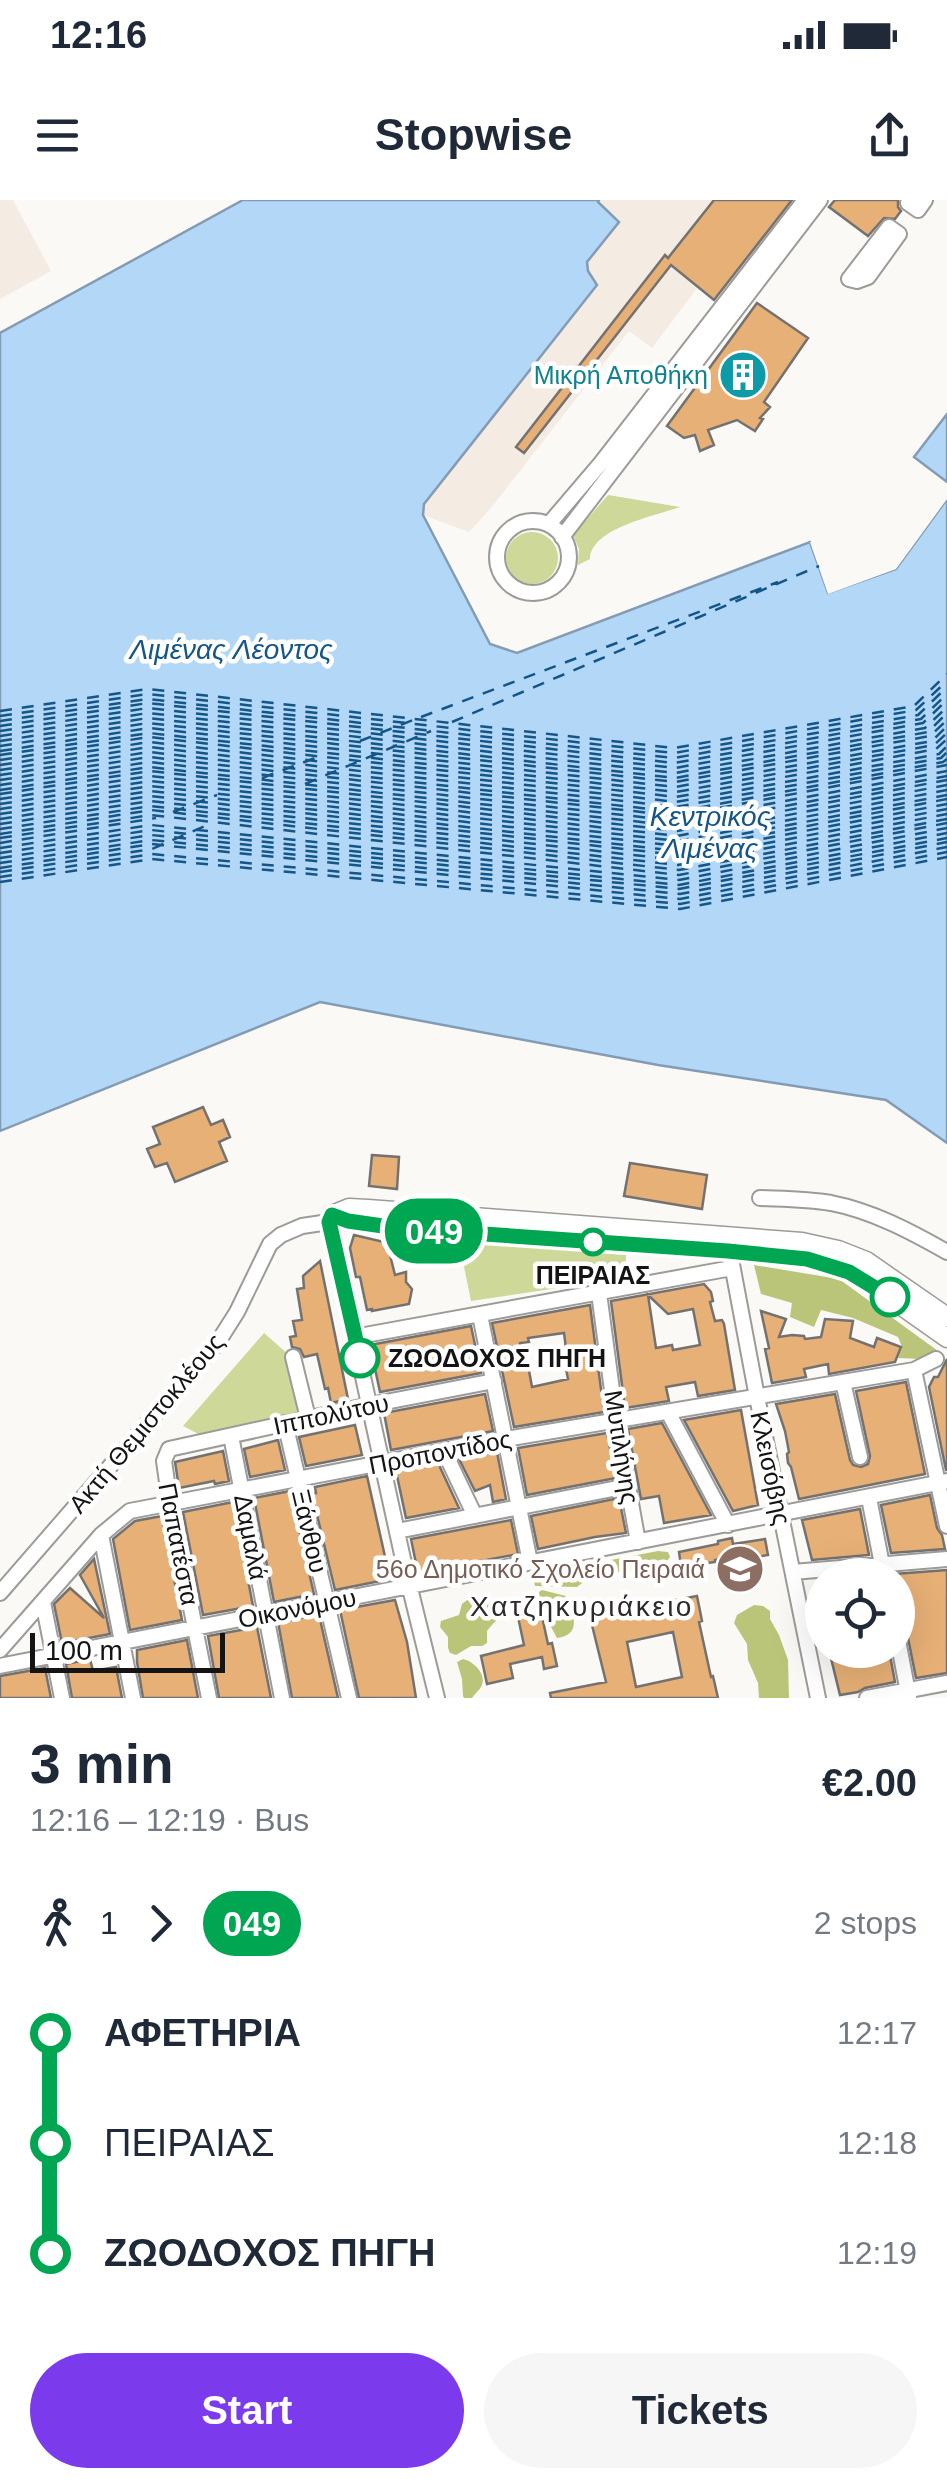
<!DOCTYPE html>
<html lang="en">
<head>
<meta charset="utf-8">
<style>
	:root { --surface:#fff; --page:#f6f6f7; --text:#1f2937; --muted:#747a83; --accent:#7c3aed }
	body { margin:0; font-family:Arial,sans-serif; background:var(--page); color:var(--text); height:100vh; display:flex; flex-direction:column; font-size:38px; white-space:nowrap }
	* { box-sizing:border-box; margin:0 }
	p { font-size:32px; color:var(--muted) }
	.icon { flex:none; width:55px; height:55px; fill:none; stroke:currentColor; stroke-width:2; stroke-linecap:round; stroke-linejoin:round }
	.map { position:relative; height:1498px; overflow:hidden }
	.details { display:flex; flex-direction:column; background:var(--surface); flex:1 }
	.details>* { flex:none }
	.badge { padding:0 20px; border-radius:32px; font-size:35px; line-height:65px }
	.fabs { position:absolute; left:805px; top:1358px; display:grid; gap:20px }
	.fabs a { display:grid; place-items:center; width:110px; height:110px; border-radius:50%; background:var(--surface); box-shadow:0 10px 40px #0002; font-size:50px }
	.scale { position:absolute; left:30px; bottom:25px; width:195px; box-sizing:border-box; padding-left:10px; border:5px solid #151414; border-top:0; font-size:28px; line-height:35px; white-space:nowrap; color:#151414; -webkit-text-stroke:8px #fff; paint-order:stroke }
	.map>.badge { position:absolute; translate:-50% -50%; box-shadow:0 0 0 5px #fff }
	.legs { display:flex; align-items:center; gap:15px; height:110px; padding:0 30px; font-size:32px }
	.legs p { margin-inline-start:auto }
	.headline { display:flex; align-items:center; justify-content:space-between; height:170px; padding:0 30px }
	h1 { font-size:55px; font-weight:800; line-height:75px }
	.action { display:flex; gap:20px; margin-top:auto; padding:20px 30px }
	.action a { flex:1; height:115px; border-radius:60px; background:var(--accent); color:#fff; font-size:40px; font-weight:800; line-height:115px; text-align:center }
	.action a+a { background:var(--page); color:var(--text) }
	ul { padding:0 30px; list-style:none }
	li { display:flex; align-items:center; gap:35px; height:110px; font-size:38px }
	li i { display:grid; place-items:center; width:15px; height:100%; margin:0 12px; background:currentColor }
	li i::after { content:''; width:25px; height:25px; margin:-12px; border:8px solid; border-radius:50%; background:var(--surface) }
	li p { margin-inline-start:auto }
	li:first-child i { background:linear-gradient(#0000 50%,currentColor 0) }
	li:last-child i { background:linear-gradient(currentColor 50%,#0000 0) }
	.status { display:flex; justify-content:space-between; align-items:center; height:70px; padding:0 50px; background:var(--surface); direction:ltr }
	.status svg { height:28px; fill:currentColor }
	header { display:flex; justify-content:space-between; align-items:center; height:130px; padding:0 30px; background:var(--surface); font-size:45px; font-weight:800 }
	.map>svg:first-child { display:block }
</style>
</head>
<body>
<div class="status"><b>12:16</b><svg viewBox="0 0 49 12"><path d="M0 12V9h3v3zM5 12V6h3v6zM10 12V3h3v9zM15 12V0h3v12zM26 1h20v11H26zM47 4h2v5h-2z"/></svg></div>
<header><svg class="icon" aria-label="menu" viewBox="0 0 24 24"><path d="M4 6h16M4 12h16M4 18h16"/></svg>Stopwise<svg class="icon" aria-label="share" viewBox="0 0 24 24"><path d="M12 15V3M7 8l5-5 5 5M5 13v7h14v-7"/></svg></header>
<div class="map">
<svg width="947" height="1498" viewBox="0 0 947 1498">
	<rect width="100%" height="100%" fill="#fbf9f6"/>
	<path fill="#f4ebe3" d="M0 0H13L51 71 0 99Z
		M599 0H801L792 12 787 10 714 100 698 87 652 148 629 131 491 308 469 332 423 315 422 309 427 299 597 85 588 71 587 62 619 22 597 1Z"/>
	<path fill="#cdd899" d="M608 295 680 307C655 316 591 328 590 359L578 365 579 349 573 335Z
		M506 358a26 26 0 1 1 52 0a26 26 0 1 1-52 0Z
		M467 1043 536 1047 587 1052 588 1050 597 1051 598 1053 626 1055 625 1078 471 1101 463 1062Z
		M264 1133 289 1155 303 1215 206 1238 183 1226Z"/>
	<path fill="#bac57a" d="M754 1065 839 1079 938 1151 919 1159 898 1158 902 1147 898 1137 853 1118 821 1110 814 1127 790 1117 792 1103 761 1094Z
		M658 1351 668 1352 670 1357 667 1361C646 1366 624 1380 605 1367V1364L611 1360Z
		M586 1366 592 1369 586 1380 577 1387 535 1386 534 1381 538 1377Z
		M542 1390 566 1396C573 1413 583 1435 557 1438L549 1423 555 1413 554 1408 540 1398 539 1392Z
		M467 1400 498 1405C503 1418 494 1421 487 1431V1443L482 1446H471L456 1455 450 1453 448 1448V1437L440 1427 441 1421 459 1415 462 1404Z
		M754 1405 763 1406 770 1411V1419L779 1435 788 1460 789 1498H759L758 1483 748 1460 747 1444 734 1423 737 1415Z
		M463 1459C473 1461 488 1474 481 1487 479 1491 474 1494 472 1498H464L463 1496 462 1479 457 1462Z"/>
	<path fill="#b3d7f7" stroke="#849cb3" stroke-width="2.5" d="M243 0H599L598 2 619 22 587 62 588 71 597 85 424 304 423 315 490 444 517 453 810 342 828 393 896 369 947 299V943L886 900 658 865 320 802 0 931V133Z
		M947 214V282L914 257Z"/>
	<path fill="#fbf9f6" d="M947 294V299L896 369 828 394 810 342 815 340 831 388 893 364 943 296Z"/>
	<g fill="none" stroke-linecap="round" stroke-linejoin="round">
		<path stroke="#145688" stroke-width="2.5" stroke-dasharray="12 10" stroke-linecap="butt" d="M0 511 148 489 674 548 914 506 947 474
			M0 516 148 494 674 553 916 510 947 481
			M421 517 778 382
			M0 521 148 499 674 558 918 515 947 487
			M452 522 819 366
			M0 526 148 503 674 563 921 519 947 494
			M0 531 148 508 675 568 923 523 947 500
			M0 536 148 513 675 573 925 528 947 507
			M0 541 148 518 675 578 928 532 947 513
			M360 541 413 520
			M0 546 148 523 675 582 930 536 947 520
			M0 551 149 528 675 587 932 541 947 526
			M0 555 149 533 676 592 934 545 947 533
			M0 560 149 537 676 597 936 549 947 539
			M0 565 149 542 676 602 939 554 947 546
			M0 570 149 547 676 607 941 558 947 552
			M0 575 149 552 676 612 943 562 947 559
			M262 578 315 558
			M0 580 149 557 677 616 947 565
			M305 584 431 531
			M0 585 149 562 677 621 947 571
			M0 590 149 567 677 626 947 576
			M0 594 150 571 677 631 947 580
			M0 599 150 576 677 636 947 585
			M0 604 150 581 678 641 947 590
			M0 609 150 586 678 646 947 595
			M173 612 217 595
			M0 614 150 591 678 651 947 599
			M0 619 150 596 678 655 947 604
			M0 624 150 601 678 660 947 609
			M0 629 151 606 678 665 947 614
			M0 634 151 610 679 670 947 619
			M0 638 151 615 679 675 947 623
			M0 643 156 618
			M0 648 151 625 679 680 947 628
			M0 653 151 630 679 685 947 633
			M0 658 151 635 679 689 947 638
			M0 663 151 640 680 694 947 642
			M0 668 151 644 680 699 947 647
			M0 672 152 649 210 624
			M0 677 152 654 680 704 947 652
			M0 682 152 659 680 709 947 657"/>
	</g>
	<path fill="#e7b076" stroke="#747270" stroke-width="2.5" fill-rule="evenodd" d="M714 0H792L714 100 671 65 524 253 516 247 665 55 668 58Z
		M835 0H898V7L901 11 895 19 884 18 868 36 829 7Z
		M757 103 808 138 764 202 770 207 760 218 763 219 755 231 737 220 708 230 714 245 700 251 695 235 684 238 667 226Z
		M203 907 211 925 223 920 230 937 219 942 227 961 175 982 167 963 155 967 147 949 160 944 153 927Z
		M372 955 399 957 397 989 369 986Z
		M630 963 707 975 702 1009 624 996Z
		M354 1035 384 1042 385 1048 388 1047 395 1075 406 1072V1082L412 1089 409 1104 372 1111V1109L367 1110 360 1077H356L350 1048Z
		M429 1043 466 1045 465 1062 429 1051Z
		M320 1061 348 1199 331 1203 328 1188 325 1189 317 1154 304 1157 300 1149 292 1147 290 1137 296 1136 293 1121 302 1120 297 1089 304 1088 303 1076Z
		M704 1084 711 1092 713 1101 710 1102 715 1121 722 1120 724 1124 735 1190 698 1196 695 1182 666 1187 669 1201 625 1208 611 1101ZM648 1095 668 1114 693 1109 700 1145 673 1150 672 1145 656 1148Z
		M590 1105 604 1212 514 1227 492 1123ZM564 1133 568 1164H565L568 1179 532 1187 528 1165 522 1166 520 1143 529 1142 528 1138Z
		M761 1111 786 1119 779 1137 792 1135 804 1136 805 1139 821 1137 825 1119 853 1121 850 1138 874 1147 877 1138 901 1147 895 1162 829 1174 828 1164 804 1169 806 1177 772 1183 765 1149 769 1148Z
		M471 1126 481 1173 380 1192 370 1145Z
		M947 1159V1270H946L929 1187 934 1177H938Z
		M906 1182 925 1274 799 1299 791 1267 788 1263 787 1254 789 1252 785 1231 776 1204 835 1194 850 1260 853 1265 861 1267 868 1264 870 1256 856 1191Z
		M485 1194 493 1231 391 1250 384 1213Z
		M741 1210 758 1305 733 1311 684 1220Z
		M662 1223 711 1315 664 1323 659 1296 641 1299 628 1229Z
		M355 1225 362 1255 306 1266 299 1237Z
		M607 1233 616 1278 527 1295 518 1248Z
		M278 1240 285 1270 250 1277 244 1249Z
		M223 1251 229 1281 215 1284 214 1281 179 1288 175 1262Z
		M497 1252 506 1299 493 1302 490 1285 475 1291 459 1259Z
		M438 1263 459 1308 406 1318 396 1271Z
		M367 1276 390 1379 335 1390 312 1294 316 1293 315 1287Z
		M290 1291 314 1394 274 1402 254 1298Z
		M930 1295 937 1328 942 1335 945 1349 891 1353 881 1305Z
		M619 1298 626 1333 595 1337 538 1349 531 1316Z
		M233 1302 253 1406 203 1415 183 1312Z
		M860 1309 869 1355 812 1360 802 1320Z
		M162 1316 182 1420 130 1430 113 1339 135 1321Z
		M511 1320 518 1354 418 1373 411 1339Z
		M732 1338 733 1344 765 1339 768 1355 739 1360V1356L715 1360V1362L700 1364 701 1370 682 1373 679 1352 718 1344V1341Z
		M94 1359 110 1434 62 1443 54 1404 70 1388 104 1418 80 1375Z
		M947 1370V1473L916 1478 908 1438 904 1431 900 1413 898 1375 894 1374Z
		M697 1396 702 1421 699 1422 711 1477 713 1476 718 1498H551L550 1493 606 1482 590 1417 616 1412 617 1415 672 1404 671 1401ZM673 1432 682 1477 636 1487 627 1442Z
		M395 1400 407 1442 416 1498H359L340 1410Z
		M541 1412 548 1444 552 1443 557 1466 544 1469 542 1457 510 1464 513 1478 487 1484 481 1456 524 1445 518 1417Z
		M319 1415 338 1498H292L278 1422Z
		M257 1427 271 1498H219L208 1436Z
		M187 1440 198 1498H143L137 1462V1450Z
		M829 1450H889L895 1482 865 1488 858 1492 840 1495Z
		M90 1459 93 1471 116 1467 122 1498H72L66 1464Z
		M45 1468 51 1498H0V1476Z"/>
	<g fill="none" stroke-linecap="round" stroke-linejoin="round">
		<g stroke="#9d9b98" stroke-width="18">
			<path id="minor" d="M910 0 908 3 918 10 925 0
				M889 27 899 34 868 77 857 81 849 79Z
				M497 357a36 36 0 1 1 72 0a36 36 0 1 1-72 0Z
				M549 324 601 263 805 0
				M562 337 820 0
				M760 998C783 999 807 999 831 1003 872 1011 910 1031 947 1052
				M728 1043 757 1197 818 1498
				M599 1093 616 1220 638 1342
				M480 1115 530 1362
				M354 1137 732 1068
				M293 1157 308 1218
				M914 1170 947 1326
				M843 1182 860 1257
				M668 1212 728 1325
				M285 1223 349 1498
				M231 1236 282 1498
				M444 1251 475 1316
				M869 1298 884 1375
				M397 1331 628 1286
				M101 1335 133 1498
				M793 1372 947 1359
				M0 1393 218 1142 237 1112 270 1044 281 1035 302 1026 329 1022 405 1368 437 1498
				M43 1402 62 1498
				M898 1440 909 1498
				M0 1450 101 1335 130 1311 506 1239 914 1170 936 1159
				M0 1466 947 1281
				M209 1498 170 1303 164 1261 169 1249 370 1205 494 1181
				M867 1498 947 1483"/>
		</g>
		<g stroke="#9d9b98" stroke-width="21">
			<path id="major" d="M332 1015 347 1021 397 1028 728 1051 807 1059 836 1067 862 1078 947 1138
				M329 1022 332 1015 349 1008 368 1009 802 1042 838 1050 866 1061 947 1117"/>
		</g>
		<use href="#minor" stroke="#fff" stroke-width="14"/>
		<use href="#major" stroke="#fff" stroke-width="18"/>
	</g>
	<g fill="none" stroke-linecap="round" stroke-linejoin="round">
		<g stroke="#fff" stroke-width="22">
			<path id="line-1" d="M360 1158 329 1022 332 1015 348 1021 397 1028 728 1051 807 1059 849 1072 890 1097"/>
		</g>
		<use href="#line-1" stroke="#00a651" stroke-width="15"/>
	</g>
	<defs>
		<g id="building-disc" transform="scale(2.5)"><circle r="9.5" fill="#0f9aa8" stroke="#fff"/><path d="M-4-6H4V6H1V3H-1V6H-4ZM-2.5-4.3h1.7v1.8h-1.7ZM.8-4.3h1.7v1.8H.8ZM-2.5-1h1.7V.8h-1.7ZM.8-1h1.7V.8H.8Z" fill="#fff"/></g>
		<g id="school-disc" transform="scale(2.5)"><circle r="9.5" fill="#8d6e63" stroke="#fff"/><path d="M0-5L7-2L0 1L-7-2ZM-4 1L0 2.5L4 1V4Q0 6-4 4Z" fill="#fff"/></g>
	</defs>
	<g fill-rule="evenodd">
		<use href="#building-disc" x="743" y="175"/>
		<use href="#school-disc" x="740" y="1369"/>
	</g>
	<g fill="#fff" stroke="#00a651" stroke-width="5">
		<circle cx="593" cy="1042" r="12"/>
		<circle cx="890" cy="1097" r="18"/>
		<circle cx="360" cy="1158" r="18"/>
	</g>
	<g text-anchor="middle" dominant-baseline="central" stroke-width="9" stroke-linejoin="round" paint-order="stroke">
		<g font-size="25" fill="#0d838f" stroke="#fff" text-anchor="end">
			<text x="708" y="175">Μικρή Αποθήκη</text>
		</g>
		<g font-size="25" font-weight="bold" fill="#151414" stroke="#fff">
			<text x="593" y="1075">ΠΕΙΡΑΙΑΣ</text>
			<text x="388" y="1158" text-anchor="start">ΖΩΟΔΟΧΟΣ ΠΗΓΗ</text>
		</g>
		<g font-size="25" fill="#151414" stroke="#fff">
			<text transform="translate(331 1214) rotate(-12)">Ιππολύτου</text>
			<text transform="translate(146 1223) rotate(-50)">Ακτή Θεμιστοκλέους</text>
			<text transform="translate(622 1247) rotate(81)">Μυτιλήνης</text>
			<text transform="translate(440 1252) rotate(-11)">Προποντίδος</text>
			<text transform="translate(771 1268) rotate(78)">Κλεισόβης</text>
			<text transform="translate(310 1331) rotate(77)">Ξάνθου</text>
			<text transform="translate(251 1337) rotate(79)">Δαμαλά</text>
			<text transform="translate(179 1344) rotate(79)">Παπατέστα</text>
			<text transform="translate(297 1408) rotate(-11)">Οικονόμου</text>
		</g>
		<g font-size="25" fill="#785e54" stroke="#fff" text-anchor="end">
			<text x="705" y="1369">56ο Δημοτικό Σχολείο Πειραιά</text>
		</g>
		<g font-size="28" font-style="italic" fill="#145688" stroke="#fff">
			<text x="231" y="449">Λιμένας Λέοντος</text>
			<text x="710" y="616">Κεντρικός<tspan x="710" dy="32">Λιμένας</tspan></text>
		</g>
		<g font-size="28" letter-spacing="2.5" fill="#2c2a28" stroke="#fff">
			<text x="582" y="1406">Χατζηκυριάκειο</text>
		</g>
	</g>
</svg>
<div class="fabs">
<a><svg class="icon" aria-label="locate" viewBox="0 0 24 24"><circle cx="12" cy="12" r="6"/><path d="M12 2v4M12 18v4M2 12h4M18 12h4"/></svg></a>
</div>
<div class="scale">100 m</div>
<b class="badge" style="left:434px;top:1031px;background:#00a651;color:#fff">049</b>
</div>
<section class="details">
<div class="headline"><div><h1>3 min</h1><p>12:16 – 12:19 · Bus</p></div><b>€2.00</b></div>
<div class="legs"><svg class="icon" aria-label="walk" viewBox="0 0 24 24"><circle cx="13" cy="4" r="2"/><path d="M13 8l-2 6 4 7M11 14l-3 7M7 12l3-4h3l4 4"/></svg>1<svg class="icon" aria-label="forward" viewBox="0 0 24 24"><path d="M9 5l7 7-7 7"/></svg><b class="badge" style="background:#00a651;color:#fff">049</b><p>2 stops</p></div>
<ul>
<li><i style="color:#00a651"></i><b>ΑΦΕΤΗΡΙΑ</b><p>12:17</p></li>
<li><i style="color:#00a651"></i><span>ΠΕΙΡΑΙΑΣ</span><p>12:18</p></li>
<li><i style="color:#00a651"></i><b>ΖΩΟΔΟΧΟΣ ΠΗΓΗ</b><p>12:19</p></li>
</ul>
<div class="action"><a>Start</a><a>Tickets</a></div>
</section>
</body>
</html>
